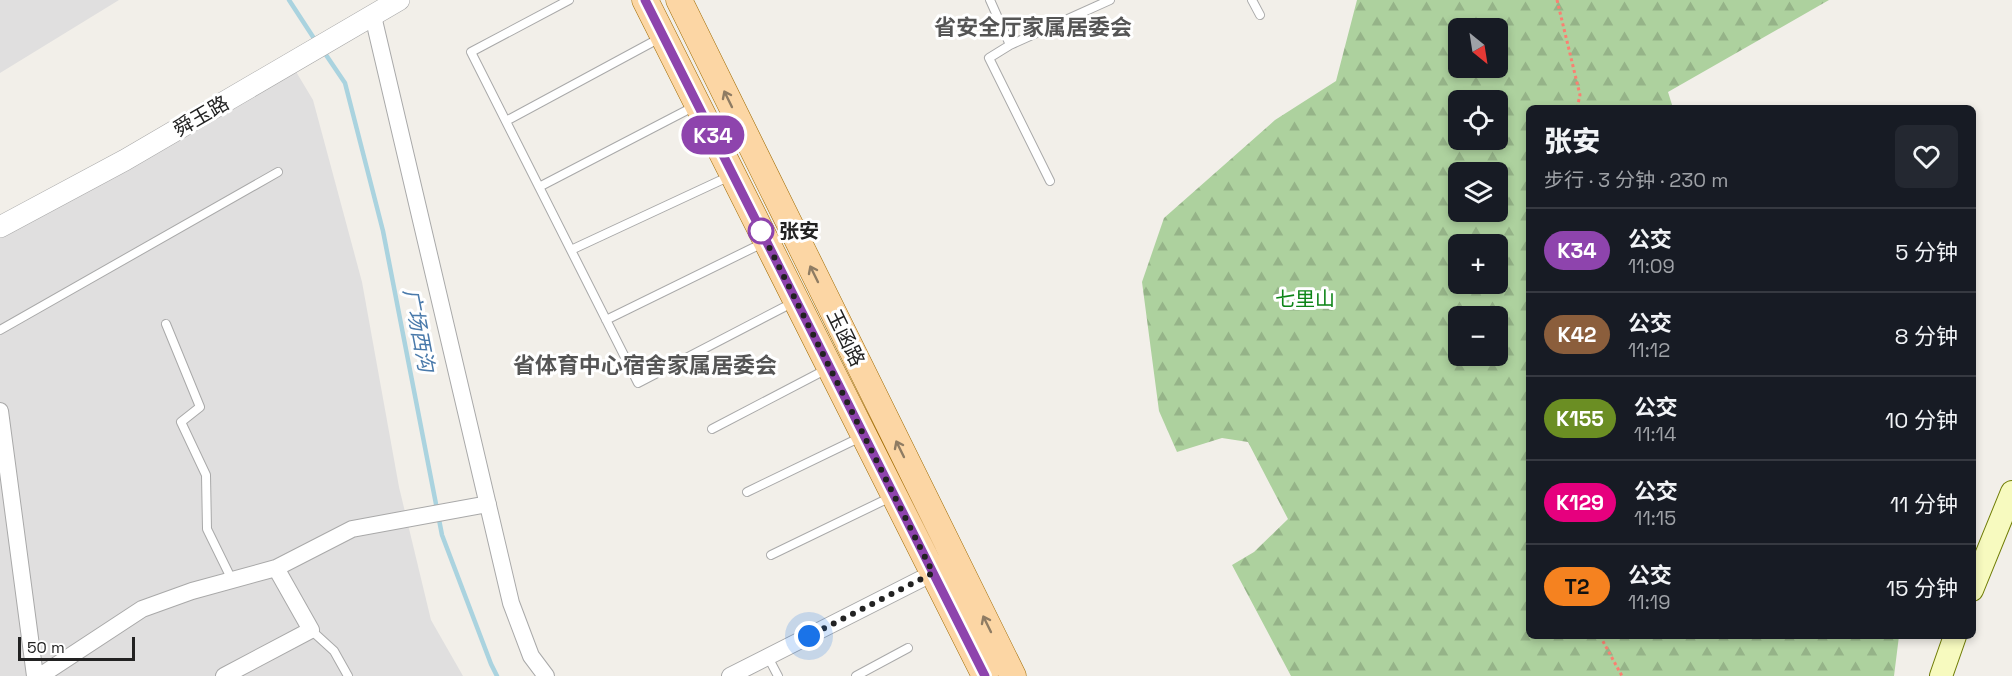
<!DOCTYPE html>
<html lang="zh">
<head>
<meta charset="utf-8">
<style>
	:root { --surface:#171b24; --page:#242831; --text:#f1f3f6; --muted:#9ea1a6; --line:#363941 }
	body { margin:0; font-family:"Space Grotesk","Noto Sans SC",sans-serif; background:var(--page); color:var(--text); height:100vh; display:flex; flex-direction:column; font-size:22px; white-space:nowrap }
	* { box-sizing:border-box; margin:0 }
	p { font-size:20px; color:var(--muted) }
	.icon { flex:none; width:33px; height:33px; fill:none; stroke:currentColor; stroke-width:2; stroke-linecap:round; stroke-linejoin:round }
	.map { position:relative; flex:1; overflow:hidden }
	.panel { position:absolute; left:1526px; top:105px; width:450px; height:534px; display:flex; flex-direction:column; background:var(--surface); border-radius:9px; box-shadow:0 3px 9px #0003 }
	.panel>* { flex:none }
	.badge { padding:0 12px; border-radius:20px; font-size:21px; line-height:39px }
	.needle { width:39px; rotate:150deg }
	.controls { position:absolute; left:1448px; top:18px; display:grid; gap:12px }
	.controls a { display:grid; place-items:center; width:60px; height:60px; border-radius:9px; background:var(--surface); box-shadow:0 3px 9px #0003; font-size:30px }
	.scale { position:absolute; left:18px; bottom:15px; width:117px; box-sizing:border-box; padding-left:6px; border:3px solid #222; border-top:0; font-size:16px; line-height:21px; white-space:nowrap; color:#222; -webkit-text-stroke:4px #fff; paint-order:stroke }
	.you { position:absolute; width:30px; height:30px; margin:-15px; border:4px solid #fff; border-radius:50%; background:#1a73e8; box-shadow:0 0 0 9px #1a73e833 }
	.map>.badge { position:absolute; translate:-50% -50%; box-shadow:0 0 0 3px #fff }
	.round { display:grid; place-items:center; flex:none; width:63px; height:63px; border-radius:9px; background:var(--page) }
	.head { display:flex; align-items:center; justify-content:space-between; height:102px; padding:0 18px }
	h1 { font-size:28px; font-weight:800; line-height:45px }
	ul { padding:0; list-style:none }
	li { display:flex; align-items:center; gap:18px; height:84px; padding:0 18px; border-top:2px solid var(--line) }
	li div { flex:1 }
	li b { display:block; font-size:22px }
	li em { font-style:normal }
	li .badge { min-width:66px; font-weight:700; text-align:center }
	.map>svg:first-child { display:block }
</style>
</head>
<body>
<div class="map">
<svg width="2012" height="676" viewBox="0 0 2012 676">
	<defs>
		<pattern id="forest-firs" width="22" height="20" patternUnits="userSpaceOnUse" patternTransform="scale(1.5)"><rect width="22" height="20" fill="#add19e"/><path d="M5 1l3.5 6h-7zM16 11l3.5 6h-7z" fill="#95b388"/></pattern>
	</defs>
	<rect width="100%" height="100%" fill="#f2efe9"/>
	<path fill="#e0dfdf" d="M0 0H119L0 73Z
		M295 70 313 100 362 282 399 487 431 620 463 676H0V236Z"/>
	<path fill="url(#forest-firs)" fill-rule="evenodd" d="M1357 0H1829L1668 92 1673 108H1528V636H1899L1894 676H1291L1232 565 1254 552 1288 519 1248 442 1222 438 1177 452 1159 411 1142 282 1164 218 1275 120 1336 81ZM1458 28H1497V68H1458ZM1458 100H1497V140H1458ZM1458 172H1497V212H1458ZM1458 244H1497V284H1458ZM1458 316H1497V356H1458Z"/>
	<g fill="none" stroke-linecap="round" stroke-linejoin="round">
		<path stroke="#aad3df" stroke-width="4.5" d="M289 0 317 43
			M324 52 345 83 383 231 442 535 491 664 497 676"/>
		<g stroke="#a9a9a9" stroke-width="10">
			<path id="service" d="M569 0 471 52 638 383 794 302
				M990 0 1010 45
				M1252 0 1260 15
				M506 121 660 38
				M1050 181 989 58 1010 45 1110 0
				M539 187 695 106
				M571 250 730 176
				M606 320 763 243
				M166 324 200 407 181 422 206 475 207 529 232 580
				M0 330 278 172
				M712 429 827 369
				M747 492 861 437
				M771 555 891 497
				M311 630 334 651 348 676
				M768 657 778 676
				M856 676 908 648"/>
		</g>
		<g stroke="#a9a9a9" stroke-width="18">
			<path id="minor" d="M373 16 511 603 531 656 546 676
				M0 411 35 676
				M40 676 142 609 192 591 276 568
				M224 676 311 630 276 568 352 529 488 504
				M730 676 933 573"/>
		</g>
		<g stroke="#a9a9a9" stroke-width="22">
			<path id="tertiary" d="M0 227 125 160 399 0"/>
		</g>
		<g stroke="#707d05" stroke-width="24">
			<path id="secondary" d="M1972 590 2012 492
				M1941 676 1955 636"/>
		</g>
		<g stroke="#a06b00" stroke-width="27">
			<path id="primary" d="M645 0 985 676
				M679 0 1013 676"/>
		</g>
		<path stroke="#fa8072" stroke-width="3" stroke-dasharray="3 3" stroke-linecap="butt" d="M1557 0 1580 95 1577 108
			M1600 636 1622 676"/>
		<use href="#service" stroke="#fff" stroke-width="8"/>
		<use href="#minor" stroke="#fff" stroke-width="16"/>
		<use href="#tertiary" stroke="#fff" stroke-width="21"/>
		<use href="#secondary" stroke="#f7fabf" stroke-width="22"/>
		<use href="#primary" stroke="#fcd6a4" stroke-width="26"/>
	</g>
	<defs><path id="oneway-shaft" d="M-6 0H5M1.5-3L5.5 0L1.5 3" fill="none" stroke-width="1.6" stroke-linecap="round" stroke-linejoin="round" transform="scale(1.5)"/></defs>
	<g stroke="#8f7c63">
		<use href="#oneway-shaft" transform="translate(728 99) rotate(-116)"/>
		<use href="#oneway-shaft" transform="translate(814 274) rotate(-116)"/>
		<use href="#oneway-shaft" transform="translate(900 449) rotate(-116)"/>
		<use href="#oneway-shaft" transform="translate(987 624) rotate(-116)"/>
	</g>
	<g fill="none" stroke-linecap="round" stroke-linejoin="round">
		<g stroke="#fff" stroke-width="14">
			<path id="line" d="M645 0 985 676"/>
		</g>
		<use href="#line" stroke="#8e44ad" stroke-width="9"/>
		<path stroke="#222" stroke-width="6" stroke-dasharray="0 10.8" d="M761 231 758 225 933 573 809 636"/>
	</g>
	<circle fill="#fff" stroke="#8e44ad" stroke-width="3" cx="761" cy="231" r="12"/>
	<g text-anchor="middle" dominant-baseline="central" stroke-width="6" stroke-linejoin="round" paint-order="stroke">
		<g font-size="20" fill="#222" stroke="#fff">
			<text transform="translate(201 116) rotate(-30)">舜玉路</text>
			<text transform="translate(846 338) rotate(64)">玉函路</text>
		</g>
		<g font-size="20" font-weight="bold" fill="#222" stroke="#fff" text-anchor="start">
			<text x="779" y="231">张安</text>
		</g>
		<g font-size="20" fill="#0c8416" stroke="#fff">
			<text x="1305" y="299">七里山</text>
		</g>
		<g font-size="21" font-style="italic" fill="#4a7aab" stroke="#fff">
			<text transform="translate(419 330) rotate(79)">广场西沟</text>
		</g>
		<g font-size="22" font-weight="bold" fill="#555" stroke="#fff">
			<text x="1033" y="27">省安全厅家属居委会</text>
			<text x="645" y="365">省体育中心宿舍家属居委会</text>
		</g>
	</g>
</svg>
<div class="controls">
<a><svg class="needle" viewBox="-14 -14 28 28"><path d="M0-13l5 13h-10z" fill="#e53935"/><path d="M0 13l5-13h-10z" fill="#9ea1a6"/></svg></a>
<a><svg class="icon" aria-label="locate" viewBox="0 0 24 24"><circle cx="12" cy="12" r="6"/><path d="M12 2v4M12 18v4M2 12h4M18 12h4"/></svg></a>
<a><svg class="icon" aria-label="layers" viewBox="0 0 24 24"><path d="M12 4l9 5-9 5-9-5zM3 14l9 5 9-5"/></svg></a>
<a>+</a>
<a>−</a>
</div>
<div class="scale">50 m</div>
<div class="you" style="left:809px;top:636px"></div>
<b class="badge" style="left:713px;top:135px;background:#8e44ad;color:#fff">K34</b>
<section class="panel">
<div class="head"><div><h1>张安</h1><p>步行 · 3 分钟 · 230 m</p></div><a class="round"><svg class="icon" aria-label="heart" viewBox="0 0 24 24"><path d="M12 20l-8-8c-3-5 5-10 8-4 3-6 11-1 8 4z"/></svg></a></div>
<ul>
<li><span class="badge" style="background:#8e44ad;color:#fff">K34</span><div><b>公交</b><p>11:09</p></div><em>5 分钟</em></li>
<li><span class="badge" style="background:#8b5e3c;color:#fff">K42</span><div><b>公交</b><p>11:12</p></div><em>8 分钟</em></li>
<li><span class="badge" style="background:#6b8e23;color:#fff">K155</span><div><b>公交</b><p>11:14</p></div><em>10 分钟</em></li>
<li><span class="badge" style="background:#e6007e;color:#fff">K129</span><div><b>公交</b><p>11:15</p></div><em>11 分钟</em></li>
<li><span class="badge" style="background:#f58220;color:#111">T2</span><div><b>公交</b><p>11:19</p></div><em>15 分钟</em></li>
</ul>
</section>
</div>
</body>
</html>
